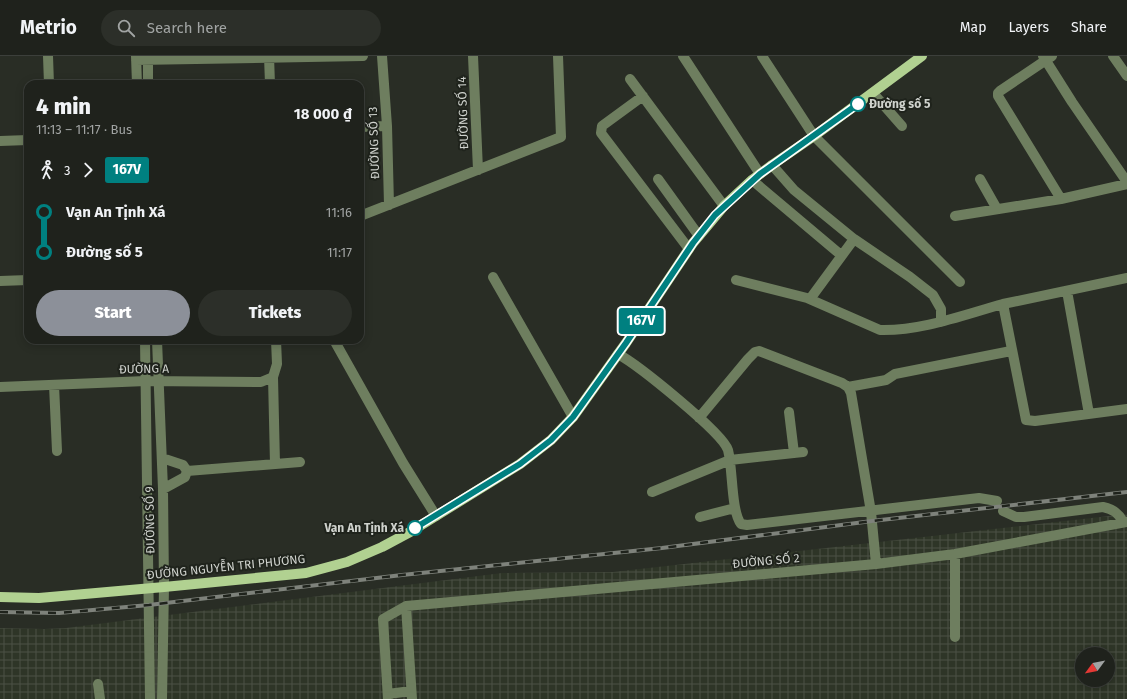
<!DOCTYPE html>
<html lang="en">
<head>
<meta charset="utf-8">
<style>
	:root { --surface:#1f221c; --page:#2c2f29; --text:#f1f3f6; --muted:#a1a4a3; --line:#3c3f3b; --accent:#8c9099 }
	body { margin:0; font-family:"Fira Sans",sans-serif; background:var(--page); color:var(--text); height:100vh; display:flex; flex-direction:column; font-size:15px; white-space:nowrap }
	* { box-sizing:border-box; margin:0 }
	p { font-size:13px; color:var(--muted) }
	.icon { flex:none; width:22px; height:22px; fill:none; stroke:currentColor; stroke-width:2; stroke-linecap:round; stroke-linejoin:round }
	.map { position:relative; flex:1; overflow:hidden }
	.sheet { position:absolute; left:24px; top:24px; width:340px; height:264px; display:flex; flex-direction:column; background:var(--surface); border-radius:12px; box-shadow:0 2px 10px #0003,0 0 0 1px var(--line) }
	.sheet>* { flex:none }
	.badge { padding:0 8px; border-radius:3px; font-size:14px; line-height:26px }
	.needle { width:26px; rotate:238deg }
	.buttons { position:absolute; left:1075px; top:591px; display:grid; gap:8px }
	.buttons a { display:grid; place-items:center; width:40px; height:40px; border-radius:50%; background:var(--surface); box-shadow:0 2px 10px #0003,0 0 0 1px var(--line); font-size:20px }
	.map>.badge { position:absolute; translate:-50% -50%; box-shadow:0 0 0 2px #fff }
	.legs { display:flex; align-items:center; gap:6px; height:44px; padding:0 12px; font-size:13px }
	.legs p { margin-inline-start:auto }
	.head { display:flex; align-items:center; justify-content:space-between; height:68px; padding:0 12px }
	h1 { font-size:22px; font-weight:800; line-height:30px }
	.action { display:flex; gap:8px; margin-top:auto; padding:8px 12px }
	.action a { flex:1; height:46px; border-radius:24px; background:var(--accent); color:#fff; font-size:16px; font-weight:800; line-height:46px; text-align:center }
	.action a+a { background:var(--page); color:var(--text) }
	ul { padding:0 12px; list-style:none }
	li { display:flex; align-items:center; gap:14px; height:40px; font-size:15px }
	li i { display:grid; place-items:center; width:6px; height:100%; margin:0 5px; background:currentColor }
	li i::after { content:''; width:10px; height:10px; margin:-5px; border:3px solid; border-radius:50%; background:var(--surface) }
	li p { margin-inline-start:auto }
	li:first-child i { background:linear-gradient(#0000 50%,currentColor 0) }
	li:last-child i { background:linear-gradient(currentColor 50%,#0000 0) }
	header { display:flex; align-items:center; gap:24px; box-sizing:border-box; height:56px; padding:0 20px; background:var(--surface); border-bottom:1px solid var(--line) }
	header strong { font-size:19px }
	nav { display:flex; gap:22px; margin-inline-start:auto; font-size:14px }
	.search { width:280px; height:36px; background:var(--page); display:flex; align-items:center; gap:10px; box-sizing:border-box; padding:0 14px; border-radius:22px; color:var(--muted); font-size:15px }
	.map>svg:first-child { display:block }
</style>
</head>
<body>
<header>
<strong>Metrio</strong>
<div class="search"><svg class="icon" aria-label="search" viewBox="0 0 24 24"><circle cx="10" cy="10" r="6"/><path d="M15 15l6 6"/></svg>Search here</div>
<nav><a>Map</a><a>Layers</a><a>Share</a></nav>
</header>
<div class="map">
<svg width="1127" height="643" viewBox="0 0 1127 643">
	<defs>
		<pattern id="industrial-grid" width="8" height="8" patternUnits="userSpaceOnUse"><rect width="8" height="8" fill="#2e3527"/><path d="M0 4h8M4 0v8" fill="none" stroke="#4b5145"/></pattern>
	</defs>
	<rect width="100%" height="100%" fill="#292d25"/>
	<path fill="url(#industrial-grid)" fill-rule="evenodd" d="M1127 458V643H0V572L44 573 66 572 502 517 613 516ZM1082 598H1108V624H1082Z"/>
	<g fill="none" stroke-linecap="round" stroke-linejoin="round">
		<path stroke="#6e7e5f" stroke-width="10" d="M48 0 49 28
			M136 0 137 28
			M148 0V28
			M269 0 270 28
			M382 0 387 70 389 149
			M473 0 478 114
			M683 0 760 118
			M762 0 814 80 960 226
			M1043 0 1072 46 1127 126
			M1052 0 1000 35 998 37V40L1061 143
			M1113 0 1127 20
			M136 4 363 0
			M630 23 724 150
			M873 37 902 70
			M643 40 602 70 601 77 689 193
			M360 71 387 70
			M0 85 28 84
			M772 109 794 134 854 183 910 221 933 239 941 253V266
			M658 123 699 180
			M980 123 997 153
			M752 124 841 199
			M360 160 561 81 558 0
			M955 160 1061 143 1127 128
			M493 221 573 361
			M1127 222 1003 248 1026 364 1035 365 1127 353
			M736 224 807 242 880 274C922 275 963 259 1003 248
			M0 225 28 224
			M1067 235 1089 358
			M810 243 854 183
			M145 284 150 643
			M157 284 163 433 164 531 162 643
			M334 284 403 407 436 460
			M618 298C638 309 722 376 728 394 733 413 731 455 741 468L747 469 979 442 997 445
			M273 321 275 408
			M54 329 57 395
			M0 331 146 325 261 326 273 321 277 308 276 284
			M848 331 886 324 895 318 1011 295
			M789 356 794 397
			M699 362 748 303 755 296 759 295 842 327 848 331 851 337 871 456 876 508
			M162 402 183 409 187 415
			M187 415 300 406
			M163 433 185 421 187 415
			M652 436 730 404 803 396
			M1003 455 1016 461H1024L1103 451C1113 453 1119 457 1123 466
			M700 461 735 452
			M955 498V581
			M406 550 412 643
			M98 628 100 643
			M388 638 411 635
			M388 643 383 563 406 550 876 508 955 498 1127 466"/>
		<path stroke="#b1d191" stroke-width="10" d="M0 541 39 542 164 531 306 517 347 506 382 491 410 476 520 408 551 384 573 361 626 287 693 187 724 150 752 124 772 109 814 80 922 0"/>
		<g stroke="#7e827b" stroke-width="4">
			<path id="rail" d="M0 556 59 557 149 549 402 519 662 492 872 465 1127 436"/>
		</g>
		<use href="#rail" stroke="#1f231c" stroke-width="2.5" stroke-dasharray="8" stroke-linecap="butt"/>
	</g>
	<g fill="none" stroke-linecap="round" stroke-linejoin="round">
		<g stroke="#fff" stroke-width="9">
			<path id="line-1" d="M415 472 520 408 551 384 573 361 626 287 693 187 715 159 760 118 858 48"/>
		</g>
		<use href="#line-1" stroke="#008080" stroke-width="6"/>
	</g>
	<g fill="#fff" stroke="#008080" stroke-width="2">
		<circle cx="858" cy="48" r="7"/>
		<circle cx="415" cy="472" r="7"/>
	</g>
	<g text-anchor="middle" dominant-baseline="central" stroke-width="4" stroke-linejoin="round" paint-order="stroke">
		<g font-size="12" font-weight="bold" fill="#cfd2cd" stroke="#1f231c" text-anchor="start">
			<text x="869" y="48">Đường số 5</text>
			<text x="404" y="472" text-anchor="end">Vạn An Tịnh Xá</text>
		</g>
		<g font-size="12" fill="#cfd2cd" stroke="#1f231c">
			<text transform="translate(463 57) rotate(-92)">ĐƯỜNG SỐ 14</text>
			<text transform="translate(374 87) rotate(-92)">ĐƯỜNG SỐ 13</text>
			<text transform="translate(144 313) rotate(-1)">ĐƯỜNG A</text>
			<text transform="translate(150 464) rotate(-91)">ĐƯỜNG SỐ 9</text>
			<text transform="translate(766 505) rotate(-5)">ĐƯỜNG SỐ 2</text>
			<text transform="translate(226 511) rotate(-6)">ĐƯỜNG NGUYỄN TRI PHƯƠNG</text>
		</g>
	</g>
</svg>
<div class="buttons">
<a><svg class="needle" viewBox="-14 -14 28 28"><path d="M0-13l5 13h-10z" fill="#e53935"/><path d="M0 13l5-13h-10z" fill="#a1a4a3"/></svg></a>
</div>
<b class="badge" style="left:641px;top:265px;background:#008080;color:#fff">167V</b>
<section class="sheet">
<div class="head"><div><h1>4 min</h1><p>11:13 – 11:17 · Bus</p></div><b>18 000 ₫</b></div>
<div class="legs"><svg class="icon" aria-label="walk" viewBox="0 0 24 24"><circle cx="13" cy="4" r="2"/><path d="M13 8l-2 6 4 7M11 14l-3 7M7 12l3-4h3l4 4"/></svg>3<svg class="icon" aria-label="forward" viewBox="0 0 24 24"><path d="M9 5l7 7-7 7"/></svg><b class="badge" style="background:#008080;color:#fff">167V</b></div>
<ul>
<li><i style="color:#008080"></i><b>Vạn An Tịnh Xá</b><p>11:16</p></li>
<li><i style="color:#008080"></i><b>Đường số 5</b><p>11:17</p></li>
</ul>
<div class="action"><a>Start</a><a>Tickets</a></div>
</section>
</div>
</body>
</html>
